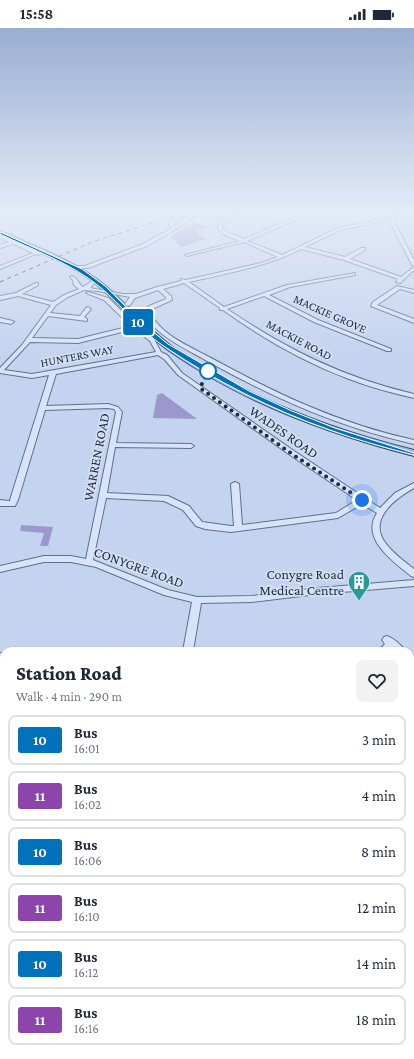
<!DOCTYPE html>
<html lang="en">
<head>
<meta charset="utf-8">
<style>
	:root { --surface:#fff; --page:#f2f2f3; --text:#1f2937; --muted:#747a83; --line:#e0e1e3 }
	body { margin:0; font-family:"Crimson Pro",serif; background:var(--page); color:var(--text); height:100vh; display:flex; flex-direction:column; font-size:15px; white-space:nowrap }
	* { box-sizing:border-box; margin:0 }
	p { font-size:13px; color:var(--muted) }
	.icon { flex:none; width:22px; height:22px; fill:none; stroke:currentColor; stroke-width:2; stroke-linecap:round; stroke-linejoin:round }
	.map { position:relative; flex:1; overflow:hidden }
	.drawer { position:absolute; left:0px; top:619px; width:414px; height:412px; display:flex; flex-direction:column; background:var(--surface); border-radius:12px 12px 0 0; box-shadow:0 1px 3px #0004 }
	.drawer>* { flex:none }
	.badge { padding:0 8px; border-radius:3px; font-size:14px; line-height:26px }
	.you { position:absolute; width:20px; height:20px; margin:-10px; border:3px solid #fff; border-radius:50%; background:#1a73e8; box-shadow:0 0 0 6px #1a73e833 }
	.map>.badge { position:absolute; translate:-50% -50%; box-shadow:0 0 0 2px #fff }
	.round { display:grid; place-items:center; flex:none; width:42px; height:42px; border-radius:8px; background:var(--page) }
	.head { display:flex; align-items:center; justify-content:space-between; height:68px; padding:0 16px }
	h1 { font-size:19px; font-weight:800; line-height:30px }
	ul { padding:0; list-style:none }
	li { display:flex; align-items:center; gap:12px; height:50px; margin:0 8px 6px; padding:0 8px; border:2px solid var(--line); border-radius:8px }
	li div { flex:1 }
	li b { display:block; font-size:15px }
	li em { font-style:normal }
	li .badge { min-width:44px; font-weight:700; text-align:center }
	.status { display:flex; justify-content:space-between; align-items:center; height:28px; padding:0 20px; background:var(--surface); direction:ltr }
	.status svg { height:11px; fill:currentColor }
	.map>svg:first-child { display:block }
</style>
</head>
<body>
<div class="status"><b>15:58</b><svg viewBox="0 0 49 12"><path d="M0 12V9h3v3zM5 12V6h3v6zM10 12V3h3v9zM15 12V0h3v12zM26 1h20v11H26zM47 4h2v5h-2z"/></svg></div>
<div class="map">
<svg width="414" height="1031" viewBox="0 0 414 1031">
	<rect width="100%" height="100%" fill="#c4d3ef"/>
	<path fill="#9c98ce" d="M194 194 207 199 195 203 199 205 197 206 206 211 181 219 171 209Z
		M162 365 197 391 153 390 157 367Z
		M21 497 53 499 48 518H40L44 505 20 503Z"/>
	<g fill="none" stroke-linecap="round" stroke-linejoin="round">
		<g stroke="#5a738a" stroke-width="2">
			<path id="minor" d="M250 184H255L223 195 221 200 227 204 244 211 308 184H312L311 185 247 213 282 227 338 200 414 185V187L393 191 414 232V238L412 237 389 192 340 202 305 219 345 229 361 220H365V222L350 231 401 249 414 239V242L400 255 396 254 398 251 344 232 301 221C266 239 228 245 189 254L224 279 287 257 355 245V247L290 259 269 267 318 292 391 321V323H387L314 294 264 268 227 281C286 321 344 350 414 366V370C392 365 370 359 349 351 304 334 262 310 223 282H220V280L184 255 163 261 171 268 172 272 150 282 149 283C160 307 189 318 211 330 277 366 340 396 414 412V416C339 399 276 371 209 334 185 320 156 309 143 283L149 278 166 271V269L158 262 135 270 130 277 128 278 125 276 130 269 98 263 84 262 68 269 56 277 50 285 80 288 86 280 88 279 91 281 84 289 87 291V293L48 288 32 310 78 311 131 298 104 272 86 265 88 264 108 270 140 301 154 311 161 324 167 327 182 345 294 423 380 480 395 465 414 455V460C396 470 369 490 384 513 392 525 404 533 414 541V549L411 548C394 534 360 511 377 485L362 476 338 490 231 504 205 501 196 498 183 482 164 473 106 470 93 532 168 562 197 569 252 568 318 560 414 552V558L318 566 252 574 201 575 193 623H183L192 574 164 567 96 539 71 534H44L0 544V538L44 528H71L86 531 116 384 114 381 108 380 45 382 18 472 15 478H0V472L10 473V472L49 347 32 350 0 345V340L22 317 51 277 18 268 0 272V268L16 265 36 255H38V257L22 266 53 274 64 267 79 261 74 257 73 252 70 249 72 248C78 250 78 256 83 259L95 251 97 252 90 260 123 266H136L157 259 181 253V251L186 252 261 235 278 229 244 214 187 228 185 227 240 213 223 206 218 201 219 194ZM134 301 150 313 156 324 32 346 4 342 30 314 78 315ZM158 327 165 332 178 347 290 427 357 472 336 485 242 497 239 456 235 454 231 456 234 498H231L202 494 189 478 168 468 107 465 115 419 191 420 194 418 191 416 116 415 122 384 118 379 108 376 46 378 56 346Z
				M185 185 194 189 176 201 147 218 88 240H75L73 239 75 238H85L143 216 172 200 169 197V195L178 187ZM185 187 189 189 175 198 173 196 180 189Z
				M220 186 221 188 215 190 213 189Z
				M0 207 41 225V226L39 227 36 226 0 241V238L33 225 13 216 0 220V217L9 214 0 210Z
				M397 258 414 262V265L400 261 377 277 414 291V295L371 278 373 274Z
				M0 290 13 293 14 294 11 296 0 294Z
				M387 608C393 610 402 617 405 623H393L391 621 389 623H378L385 616 382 612 384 609Z
				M0 625H4V633H0Z
				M410 736 414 737V750L410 749Z
				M4 878V893L0 894V879Z"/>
		</g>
		<g stroke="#2e4658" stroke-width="2">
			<path id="major" d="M0 203C9 206 19 211 28 215 56 227 83 239 107 259 130 279 149 302 174 320 246 369 329 401 414 422V428C328 406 241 374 168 322 140 302 119 274 92 253 64 232 31 221 0 207Z"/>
		</g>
		<use href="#minor" fill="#d8e3fa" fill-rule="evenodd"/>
		<use href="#major" fill="#9bbaf3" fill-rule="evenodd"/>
		<path stroke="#1e2e3a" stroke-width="1" stroke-dasharray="4 4" stroke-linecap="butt" d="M0 254 92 214 187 184"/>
	</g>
	<linearGradient id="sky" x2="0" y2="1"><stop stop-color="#99aed1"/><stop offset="0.56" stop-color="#e4ebf8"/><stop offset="1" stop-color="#e4ebf8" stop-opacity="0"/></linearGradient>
	<rect width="414" height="328" fill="url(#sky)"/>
	<path fill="#0072bc" stroke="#fff" d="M0 204 82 241 105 258 141 294 168 316 249 363 292 383 335 400 414 425V427C386 420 357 412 330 402 272 382 216 353 165 319 140 303 123 278 100 259 71 235 33 222 0 206Z"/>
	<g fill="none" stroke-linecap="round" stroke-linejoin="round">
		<path stroke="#1e2e3a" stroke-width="4" stroke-dasharray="0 7.2" d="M208 343 200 360 292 426 362 472"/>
	</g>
	<defs>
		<g id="building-pin" transform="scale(1.15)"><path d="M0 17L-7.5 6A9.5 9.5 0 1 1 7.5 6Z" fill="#299b95" stroke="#d4dff6"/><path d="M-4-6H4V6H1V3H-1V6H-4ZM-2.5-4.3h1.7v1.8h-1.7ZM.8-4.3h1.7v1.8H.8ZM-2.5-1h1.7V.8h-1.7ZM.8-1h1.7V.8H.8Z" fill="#fff"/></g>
	</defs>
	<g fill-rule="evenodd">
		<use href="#building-pin" x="359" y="554"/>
	</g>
	<circle fill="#fff" stroke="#0072bc" stroke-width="2" cx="208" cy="343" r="8"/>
	<g text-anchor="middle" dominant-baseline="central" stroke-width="3.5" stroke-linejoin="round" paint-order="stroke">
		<g font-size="12" fill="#1e2e3a" stroke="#d4dff6">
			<text transform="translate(330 286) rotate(24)">MACKIE GROVE</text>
			<text transform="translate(299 312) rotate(28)">MACKIE ROAD</text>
			<text transform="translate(77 328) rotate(-11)">HUNTERS WAY</text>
		</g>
		<g font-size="14" fill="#1e2e3a" stroke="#d4dff6">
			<text transform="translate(284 404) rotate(35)">WADES ROAD</text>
			<text transform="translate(96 429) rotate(-79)">WARREN ROAD</text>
			<text transform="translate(139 539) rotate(20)">CONYGRE ROAD</text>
		</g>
		<g font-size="14" fill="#1e2e3a" stroke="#d4dff6" text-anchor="end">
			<text x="344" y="546">Conygre Road<tspan x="344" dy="16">Medical Centre</tspan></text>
		</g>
	</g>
</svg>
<div class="you" style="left:362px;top:472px"></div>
<b class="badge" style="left:138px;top:294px;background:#0072bc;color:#fff">10</b>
<section class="drawer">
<div class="head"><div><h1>Station Road</h1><p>Walk · 4 min · 290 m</p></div><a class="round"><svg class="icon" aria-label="heart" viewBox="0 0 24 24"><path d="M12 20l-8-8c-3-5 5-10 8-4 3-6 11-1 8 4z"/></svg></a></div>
<ul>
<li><span class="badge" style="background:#0072bc;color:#fff">10</span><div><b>Bus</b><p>16:01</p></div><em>3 min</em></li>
<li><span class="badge" style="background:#8e44ad;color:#fff">11</span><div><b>Bus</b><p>16:02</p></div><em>4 min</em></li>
<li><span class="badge" style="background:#0072bc;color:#fff">10</span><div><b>Bus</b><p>16:06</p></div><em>8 min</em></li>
<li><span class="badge" style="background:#8e44ad;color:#fff">11</span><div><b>Bus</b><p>16:10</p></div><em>12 min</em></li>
<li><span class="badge" style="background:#0072bc;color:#fff">10</span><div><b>Bus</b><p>16:12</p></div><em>14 min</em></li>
<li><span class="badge" style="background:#8e44ad;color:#fff">11</span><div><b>Bus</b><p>16:16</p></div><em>18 min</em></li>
</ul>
</section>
</div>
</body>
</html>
